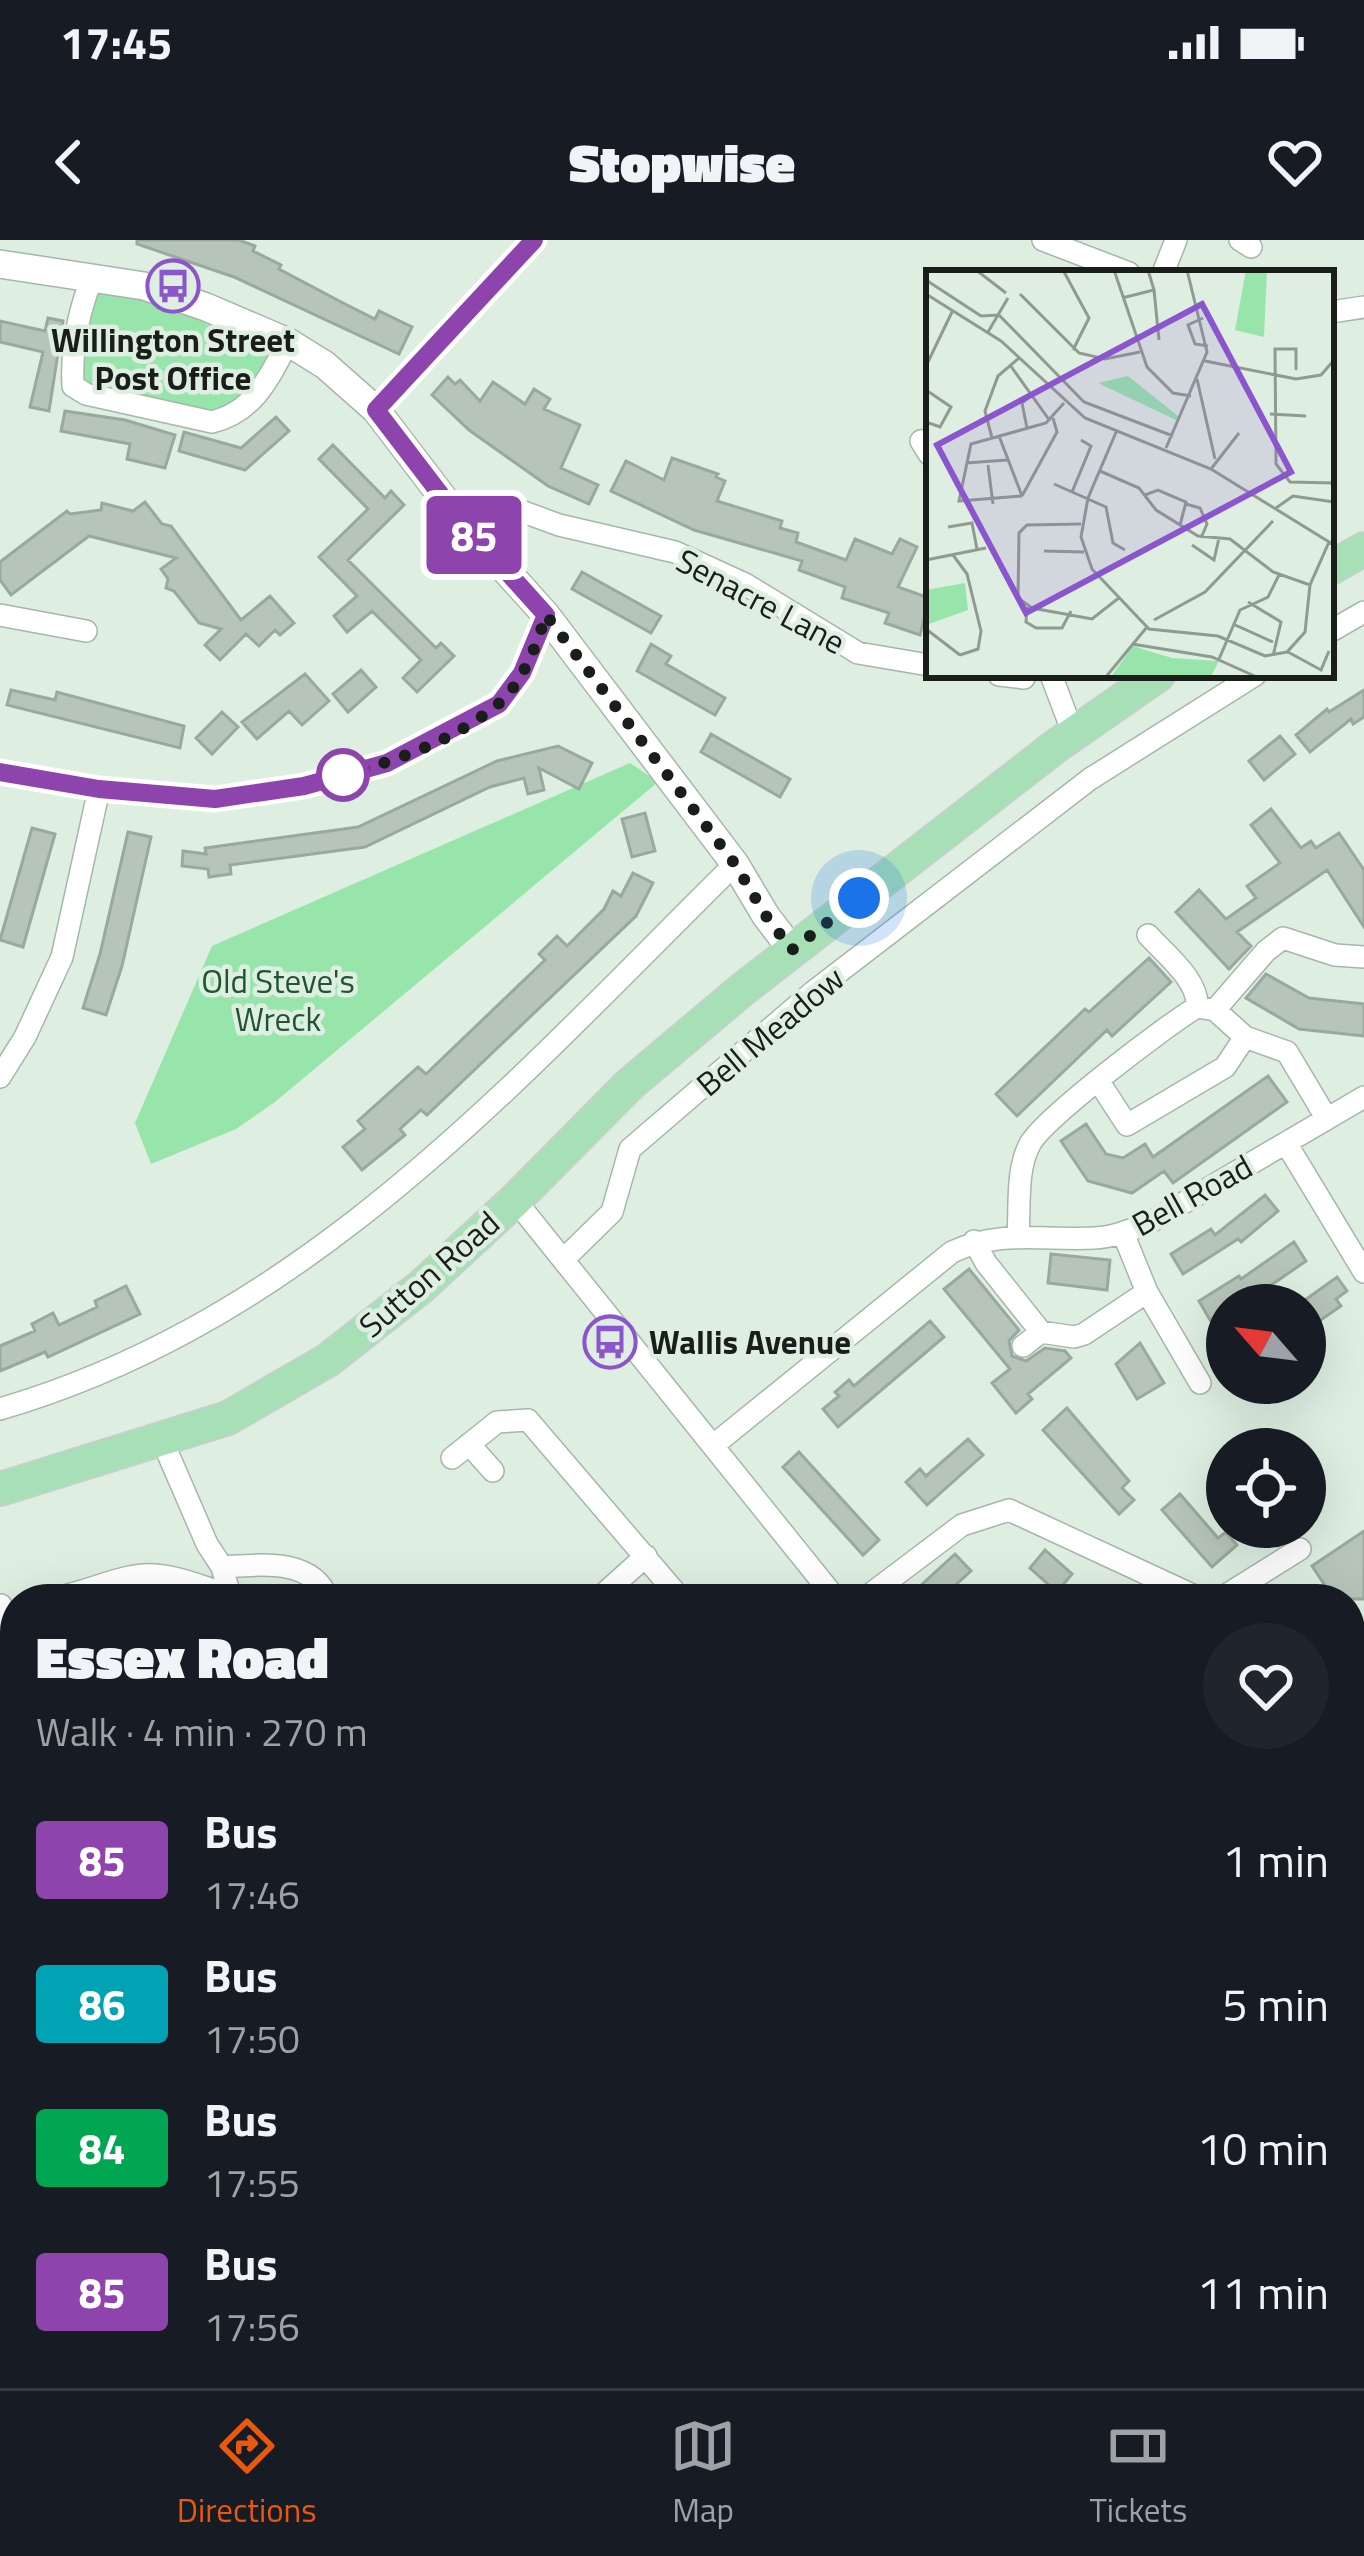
<!DOCTYPE html>
<html lang="en">
<head>
<meta charset="utf-8">
<style>
	:root { --surface:#171b24; --page:#20242c; --text:#f1f3f6; --muted:#9ea1a6; --line:#363941; --accent:#ea580c }
	body { margin:0; font-family:"Titillium Web",sans-serif; background:var(--page); color:var(--text); height:100vh; display:flex; flex-direction:column; font-size:45px; white-space:nowrap }
	* { box-sizing:border-box; margin:0 }
	p { font-size:39px; color:var(--muted) }
	.icon { flex:none; width:66px; height:66px; fill:none; stroke:currentColor; stroke-width:2; stroke-linecap:round; stroke-linejoin:round }
	.map { position:relative; flex:1; overflow:hidden }
	.sheet { position:absolute; left:0px; top:1344px; width:1365px; height:804px; display:flex; flex-direction:column; background:var(--surface); border-radius:48px 48px 0 0; box-shadow:0 12px 48px #0002 }
	.sheet>* { flex:none }
	.badge { padding:0 24px; border-radius:9px; font-size:42px; line-height:78px }
	.needle { width:78px; rotate:298deg }
	.buttons { position:absolute; left:1206px; top:1044px; display:grid; gap:24px }
	.buttons a { display:grid; place-items:center; width:120px; height:120px; border-radius:50%; background:var(--surface); box-shadow:0 12px 48px #0002; font-size:60px }
	.you { position:absolute; width:60px; height:60px; margin:-30px; border:9px solid #fff; border-radius:50%; background:#1a73e8; box-shadow:0 0 0 18px #1a73e833 }
	.map>.badge { position:absolute; translate:-50% -50%; box-shadow:0 0 0 6px #fff }
	.round { display:grid; place-items:center; flex:none; width:126px; height:126px; border-radius:63px; background:var(--page) }
	.summary { display:flex; align-items:center; justify-content:space-between; height:204px; padding:0 36px }
	h1 { font-size:57px; font-weight:800; line-height:90px }
	ul { padding:0; list-style:none }
	li { display:flex; align-items:center; gap:36px; height:144px; padding:0 36px }
	li div { flex:1 }
	li b { display:block; font-size:45px }
	li em { font-style:normal }
	li .badge { min-width:132px; font-weight:700; text-align:center }
	.status { display:flex; justify-content:space-between; align-items:center; height:84px; padding:0 60px; background:var(--surface); direction:ltr }
	.status svg { height:33px; fill:currentColor }
	header { display:flex; justify-content:space-between; align-items:center; height:156px; padding:0 36px; background:var(--surface); font-size:54px; font-weight:800 }
	.tab-bar { display:flex; justify-content:space-around; align-items:center; height:168px; border-top:3px solid var(--line); background:var(--surface); font-size:33px; color:var(--muted) }
	.tab-bar a { display:grid; justify-items:center; gap:6px }
	.tab-bar .current { color:var(--accent) }
	.map>svg:first-child { display:block }
</style>
</head>
<body>
<div class="status"><b>17:45</b><svg viewBox="0 0 49 12"><path d="M0 12V9h3v3zM5 12V6h3v6zM10 12V3h3v9zM15 12V0h3v12zM26 1h20v11H26zM47 4h2v5h-2z"/></svg></div>
<header><svg class="icon" aria-label="back" viewBox="0 0 24 24"><path d="M15 5l-7 7 7 7"/></svg>Stopwise<svg class="icon" aria-label="heart" viewBox="0 0 24 24"><path d="M12 20l-8-8c-3-5 5-10 8-4 3-6 11-1 8 4z"/></svg></header>
<div class="map">
<svg width="1364" height="2148" viewBox="0 0 1364 2148">
	<rect width="100%" height="100%" fill="#deeee1"/>
	<path fill="#97e5ab" d="M92 38 288 102 231 177 86 154 72 130Z
		M630 523 658 542 275 862 236 889 151 924 135 883 212 706Z"/>
	<path fill="#b6c4b9" stroke="#9aa99d" stroke-width="3" d="M137 0H239L255 6 253 11 281 25 279 29 345 64 375 79 379 71 412 87 399 114 234 37 137 4Z
		M48 78 63 81 49 171 30 167 43 112 0 102V81L45 91Z
		M448 137 455 144 460 140 480 161 493 142 525 164 534 149 550 159 544 169 580 185 561 228 598 245 589 264 548 246 469 190 432 155Z
		M65 171 125 180 175 195 165 228 127 219 130 204 61 191Z
		M276 177 289 191 245 230 179 211 184 192 241 208Z
		M333 205 385 258 391 251 404 265 348 320 436 408 441 403 454 416 417 452 403 438 421 420 372 371 347 392 334 376 357 356 319 317 368 269 319 219Z
		M672 218 718 234 716 237 725 241 717 261 782 281 780 288 798 293 796 302 846 320 855 299 892 314 900 299 917 307 898 347 929 358 920 395 885 383 889 373 842 358 845 347 799 330 802 321 694 290 611 251 626 221 664 240Z
		M145 262 162 284 171 286 241 380 270 356 294 383 280 395 275 390 259 406 246 394 220 420 205 405 221 389 199 383 174 351 166 348 168 339 161 329 176 318 89 296 11 355 0 340V322L67 271 70 274 101 270 102 263 133 271Z
		M582 332 661 376 651 393 572 349Z
		M651 404 671 416 666 424 725 458 715 475 637 431Z
		M361 430 376 447 348 472 333 454Z
		M305 434 329 461 302 485 289 471 257 499 242 482Z
		M11 450 55 460 57 452 184 486 180 508 7 465Z
		M1364 450V477L1353 484 1351 479 1310 512 1296 495 1327 469 1329 472Z
		M222 472 238 487 212 514 196 498Z
		M711 494 790 539 780 557 701 512Z
		M1280 496 1295 514 1264 540 1249 521Z
		M558 506 592 523 579 549 539 528 544 550 528 554 524 538 490 547 365 607 230 625 231 634 209 637 208 629 182 626 183 611 206 614 205 608 358 587 497 521Z
		M1271 569 1301 608 1311 601 1316 608 1339 593 1364 630V687L1327 630 1237 692 1251 706 1229 729 1176 672 1199 650 1226 679 1256 658 1247 646 1280 623 1251 585Z
		M645 573 655 611 632 617 622 579Z
		M32 588 55 594 23 707 0 700Z
		M128 592 151 597 122 726 106 775 83 768 100 714Z
		M633 633 653 643 636 676 427 875 421 870 400 889 405 895 362 930 343 907 365 889 358 881 418 827 426 834 545 720 539 714 557 696 567 706 604 669 613 651 621 656Z
		M1149 718 1171 742 1112 796 1107 790 1017 876 996 854 1085 769 1089 772Z
		M1266 734 1309 758 1364 764V796L1299 789 1246 758Z
		M1268 836 1287 862 1173 943 1164 931 1132 953 1088 941 1061 901 1086 884 1106 914 1123 918 1145 904 1153 917Z
		M1265 955 1278 971 1241 1002 1238 999 1183 1034 1171 1014 1211 989 1215 995Z
		M1294 1002 1306 1021 1267 1048 1235 1065H1227V1070L1210 1080 1199 1061 1239 1036 1241 1039Z
		M1051 1014 1110 1020 1107 1050 1048 1043Z
		M969 1029 1019 1090 1009 1101 1012 1116 1026 1121 1045 1108 1065 1111 1071 1118 1028 1154 1032 1159 1016 1173 992 1143 1010 1129 944 1049Z
		M1337 1037 1347 1051 1336 1059 1341 1066 1305 1091V1060Z
		M126 1046 140 1074 48 1117 45 1112 0 1131V1106L35 1091 32 1084 53 1073 59 1085 97 1067 95 1061Z
		M930 1081 944 1097 838 1187 823 1169 839 1156 835 1152 849 1140 854 1146Z
		M1140 1103 1164 1143 1137 1159 1116 1124Z
		M1067 1168 1129 1241 1122 1248 1134 1260 1119 1274 1043 1190Z
		M968 1199 983 1215 927 1265 906 1242 920 1229 926 1236Z
		M799 1212 879 1300 863 1315 783 1227Z
		M1180 1254 1218 1298 1226 1292 1237 1305 1212 1327 1162 1270Z
		M1364 1291V1359H1334L1312 1326Z
		M1045 1310 1072 1334 1057 1352 1030 1328Z
		M955 1314 971 1331 940 1359H906Z
		M16 2133H58L64 2148H0V2142Z
		M612 2133H642L675 2148H605Z"/>
	<g fill="none" stroke-linecap="round" stroke-linejoin="round">
		<g stroke="#a7b6aa" stroke-width="24">
			<path id="minor" d="M1043 0 1129 33
				M1240 0 1251 7
				M1163 33 1176 0
				M92 38C78 73 71 108 73 146L86 154 212 182C254 172 269 138 288 102
				M1331 72 1364 67
				M376 170 534 0
				M929 200 921 201 929 214
				M457 276 499 263 559 285 675 312 745 344 858 413 929 425
				M0 375 86 391
				M1331 391 1364 372
				M999 435 1024 438
				M1051 435 1073 493
				M0 532 99 549 215 559 304 546 387 523 499 463 522 433 546 375
				M1148 695C1165 714 1199 740 1197 767
				M1215 770 1266 711 1283 698 1335 715 1364 717
				M0 837 25 797 62 717 99 549
				M1099 842 1127 885 1225 827 1245 797
				M1286 903 1364 1032
				M515 960 836 1359
				M1123 993 1147 1052 1200 1143
				M1018 997C1020 968 1016 929 1030 904 1044 878 1168 784 1197 767L1215 770 1245 797 1287 812 1327 879
				M974 1001 986 1023 1041 1092
				M565 1018 612 972 630 909 813 752 1090 539 1255 435
				M1023 1106 1041 1092 1074 1097 1084 1094 1147 1052
				M0 1169C308 1079 514 842 735 624
				M162 1200 207 1304 222 1327 231 1359
				M469 1204 493 1231
				M715 1204 952 1012C1000 989 1045 1001 1095 998 1115 997 1133 989 1151 982L1364 857
				M452 1218 497 1182 528 1180 681 1359
				M222 1327C260 1325 312 1317 328 1359
				M48 1359C81 1355 114 1337 144 1335 172 1333 204 1348 230 1355
				M598 1359 646 1316
				M864 1359 962 1285 1009 1270 1201 1359
				M1220 1359 1300 1309
				M1 1365 15 1431
				M0 1489 15 1475
				M1350 1573 1364 1570
				M0 1735 15 1709
				M0 1749 15 1752
				M1350 1760 1354 1776
				M1350 2098 1364 2074
				M73 2133 82 2148
				M324 2133 338 2148
				M1183 2133 1229 2148
				M1343 2133 1362 2148
				M475 2148 490 2133
				M829 2148 835 2133
				M1267 2148 1310 2133"/>
		</g>
		<g stroke="#a7b6aa" stroke-width="30">
			<path id="tertiary" d="M0 24 144 46 206 67 288 102 325 125 376 170 457 276 546 375 735 624 766 676 792 710"/>
		</g>
		<g stroke="#cccecd" stroke-width="36">
			<path id="primary" d="M1331 328 1364 309
				M0 1249 228 1178 328 1120 422 1046 515 960 630 844 743 749 1056 506 1158 435"/>
		</g>
		<use href="#minor" stroke="#fff" stroke-width="21"/>
		<use href="#tertiary" stroke="#fff" stroke-width="27"/>
		<use href="#primary" stroke="#a7dfb6" stroke-width="33"/>
	</g>
	<g fill="none" stroke-linecap="round" stroke-linejoin="round">
		<g stroke="#fff" stroke-width="27">
			<path id="line" d="M0 532 99 549 215 559 304 546 387 523 499 464 522 433 546 375 457 276 376 170 534 0"/>
		</g>
		<use href="#line" stroke="#8e44ad" stroke-width="18"/>
		<path stroke="#191e1a" stroke-width="12" stroke-dasharray="0 21.6" d="M343 535C395 521 455 500 497 465 523 443 536 406 546 375L735 624 766 676 792 710 859 658"/>
	</g>
	<defs>
		<g id="bus-ring" transform="scale(2.7)"><circle r="9.5" fill="#deeee1" stroke="#8a55cd" stroke-width="1.5"/><path d="M-5-6H5V4H4V6H2V4H-2V6H-4V4H-5ZM-3.5-4V0h7V-4ZM-3.5 1.2v1.5H-2V1.2ZM2 1.2v1.5H3.5V1.2Z" fill="#8a55cd"/></g>
	</defs>
	<g fill-rule="evenodd">
		<use href="#bus-ring" x="173" y="46"/>
		<use href="#bus-ring" x="610" y="1102"/>
	</g>
	<circle fill="#fff" stroke="#8e44ad" stroke-width="6" cx="343" cy="535" r="24"/>
	<g text-anchor="middle" dominant-baseline="central" stroke-width="9" stroke-linejoin="round" paint-order="stroke">
		<g font-size="33" font-weight="bold" fill="#191e1a" stroke="#deeee1">
			<text x="173" y="100">Willington Street<tspan x="173" dy="38">Post Office</tspan></text>
			<text x="649" y="1102" text-anchor="start">Wallis Avenue</text>
		</g>
		<g font-size="33" fill="#191e1a" stroke="#deeee1">
			<text transform="translate(761 361) rotate(28)">Senacre Lane</text>
			<text transform="translate(770 791) rotate(-40)">Bell Meadow</text>
			<text transform="translate(1192 955) rotate(-29)">Bell Road</text>
			<text transform="translate(429 1034) rotate(-41)">Sutton Road</text>
		</g>
		<g font-size="33" fill="#1f5631" stroke="#deeee1">
			<text x="278" y="741">Old Steve's<tspan x="278" dy="38">Wreck</tspan></text>
		</g>
	</g>
	<g transform="translate(926 30)">
		<rect width="408" height="408" fill="#deeee1"/>
		<path d="M320 0H341L338 67 309 60ZM202 106 252 146V151L172 113ZM39 313 42 340 0 355V320ZM207 376 246 388 293 391 284 408H184Z" fill="#97e5ab"/>
		<path fill="none" stroke="#8f9b91" stroke-width="3" d="M50 0 80 23M137 0 163 48 147 80M188 0 221 97 247 123 265 126M0 10 55 46 73 45 158 132 247 166M228 20 233 70M0 24 75 71 159 148 285 199 408 275M94 24 153 83 179 89 214 82M196 28 228 20 222 0M277 48 262 55 269 74 282 76M62 62 82 28M279 91 370 109 395 105 408 90M84 95 124 151M0 96 26 42M370 100V79H349L350 194 364 212 408 213M271 109 289 189M0 120 25 137 14 157 0 152M344 144 380 146M101 158 96 133 107 124M191 160 162 228 155 267 166 299 223 359 292 366 339 386 361 382 379 362 384 315 403 272M73 166 96 226M66 168 59 141 72 106 93 88M240 178 281 82 261 0M40 193 81 190M62 195 67 234M285 199 313 163M174 201 213 218 230 240 272 266 304 269 347 302 384 315M128 214 180 237 187 273 199 280M146 222 165 176 155 170M219 225 232 220 260 232 254 255M96 226 33 231 45 174 120 153 138 133M96 226 131 162 127 148M260 234 274 238 281 254 275 268M350 238 367 226 408 232M155 254 101 255 93 263 92 328 106 338 166 349 194 327M22 257 46 253 51 279M266 275 288 290 293 268M118 281 158 282M27 285 41 304 55 361 52 379 34 385M0 290 60 278M322 332 355 352 347 386M101 337 100 352 110 358H136L145 341M228 350 279 322 347 251M307 354 347 372M0 359 34 385M206 374 286 387 333 408M362 382 395 400 403 381M293 389 314 340 342 327 353 305M179 408 221 357"/>
		<path fill="#8a55cd" fill-opacity="0.15" stroke="#8a55cd" stroke-width="6" d="M276 34 365 202 100 343 11 175Z"/>
		<rect width="408" height="408" fill="none" stroke="#191e1a" stroke-width="6"/>
	</g>
</svg>
<div class="buttons">
<a><svg class="needle" viewBox="-14 -14 28 28"><path d="M0-13l5 13h-10z" fill="#e53935"/><path d="M0 13l5-13h-10z" fill="#9ea1a6"/></svg></a>
<a><svg class="icon" aria-label="locate" viewBox="0 0 24 24"><circle cx="12" cy="12" r="6"/><path d="M12 2v4M12 18v4M2 12h4M18 12h4"/></svg></a>
</div>
<div class="you" style="left:859px;top:658px"></div>
<b class="badge" style="left:474px;top:295px;background:#8e44ad;color:#fff">85</b>
<section class="sheet">
<div class="summary"><div><h1>Essex Road</h1><p>Walk · 4 min · 270 m</p></div><a class="round"><svg class="icon" aria-label="heart" viewBox="0 0 24 24"><path d="M12 20l-8-8c-3-5 5-10 8-4 3-6 11-1 8 4z"/></svg></a></div>
<ul>
<li><span class="badge" style="background:#8e44ad;color:#fff">85</span><div><b>Bus</b><p>17:46</p></div><em>1 min</em></li>
<li><span class="badge" style="background:#00a3b4;color:#fff">86</span><div><b>Bus</b><p>17:50</p></div><em>5 min</em></li>
<li><span class="badge" style="background:#00a651;color:#fff">84</span><div><b>Bus</b><p>17:55</p></div><em>10 min</em></li>
<li><span class="badge" style="background:#8e44ad;color:#fff">85</span><div><b>Bus</b><p>17:56</p></div><em>11 min</em></li>
</ul>
</section>
</div>
<nav class="tab-bar">
<a class="current"><svg class="icon" aria-label="directions" viewBox="0 0 24 24"><path d="M12 3l9 9-9 9-9-9zM9 14v-3h6M13 9l2 2-2 2"/></svg>Directions</a>
<a><svg class="icon" aria-label="map" viewBox="0 0 24 24"><path d="M3 6l6-2 6 2 6-2v14l-6 2-6-2-6 2zM9 4v14M15 6v14"/></svg>Map</a>
<a><svg class="icon" aria-label="tickets" viewBox="0 0 24 24"><path d="M3 7h18v10H3zM15 7v10"/></svg>Tickets</a>
</nav>
</body>
</html>
